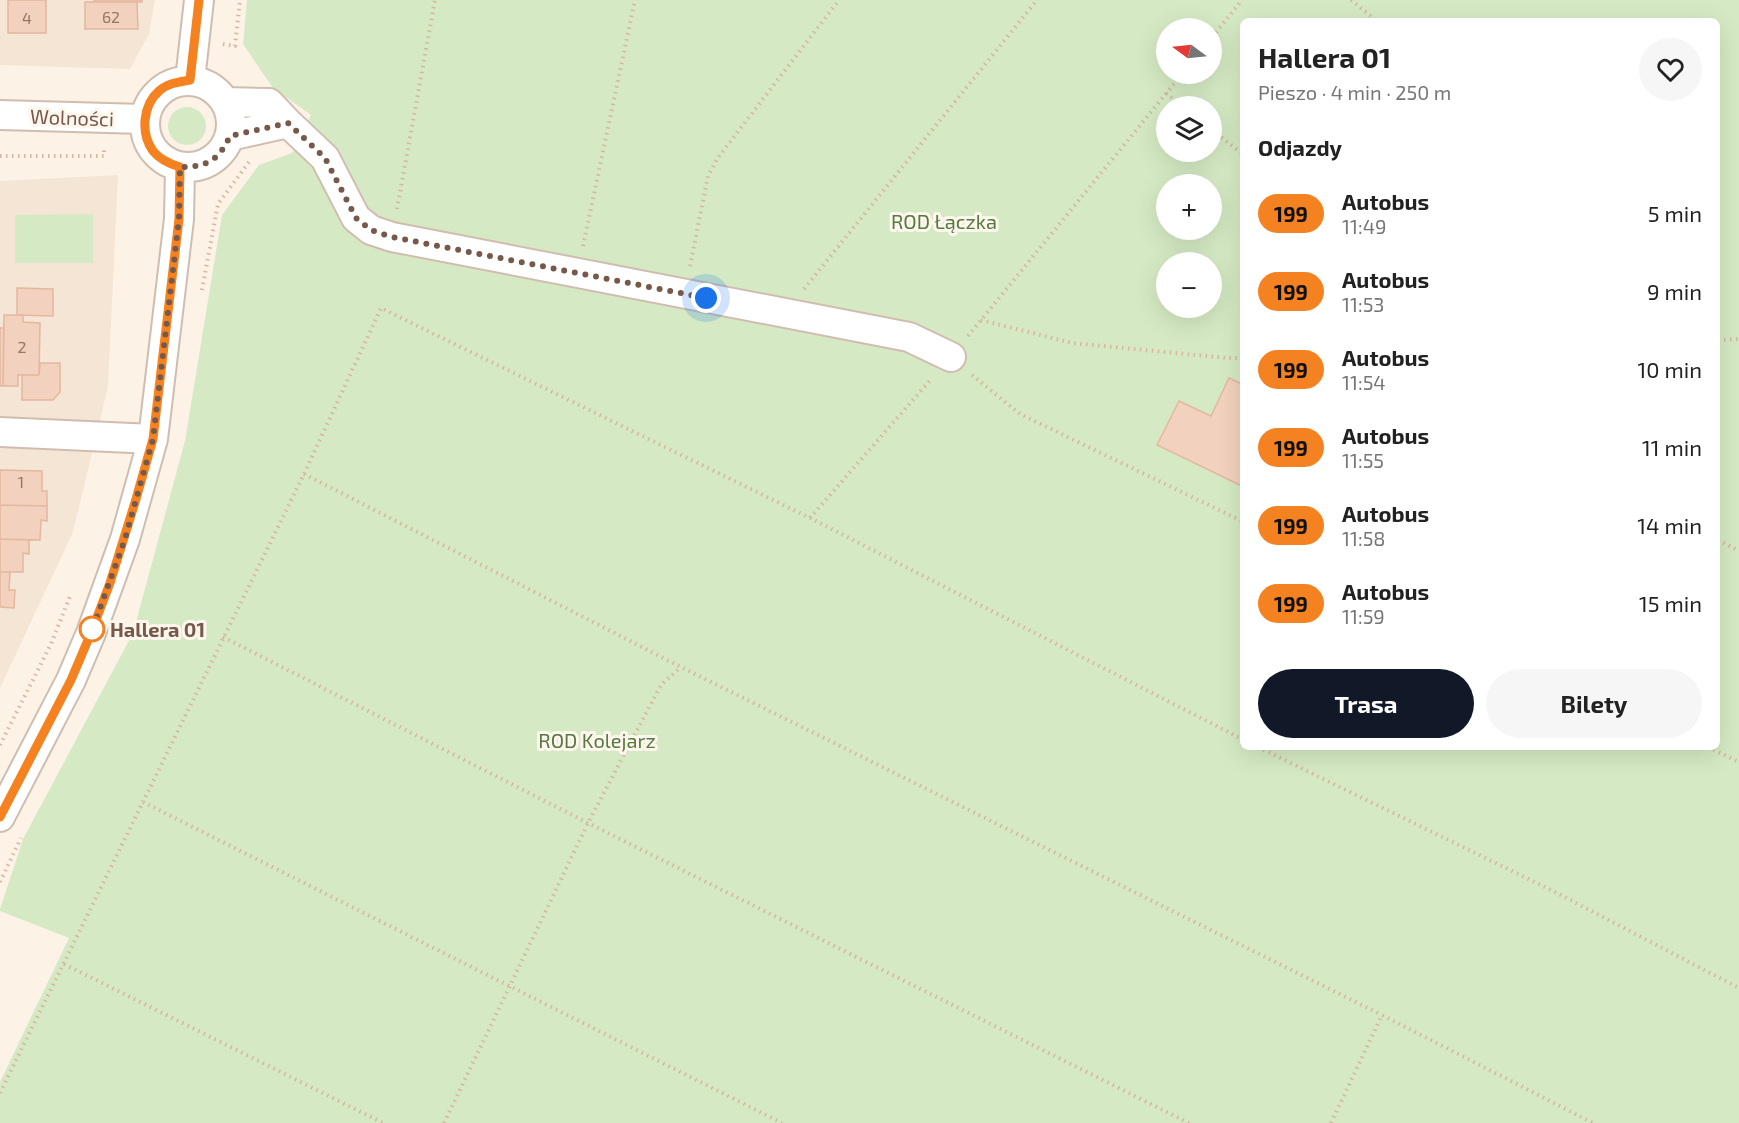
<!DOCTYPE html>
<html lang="pl">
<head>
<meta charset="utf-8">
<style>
	:root { --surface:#fff; --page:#f6f6f6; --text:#222; --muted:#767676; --accent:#111827 }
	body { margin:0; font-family:"Exo 2",sans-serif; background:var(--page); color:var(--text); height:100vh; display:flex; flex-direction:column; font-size:22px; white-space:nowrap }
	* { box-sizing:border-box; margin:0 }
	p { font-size:20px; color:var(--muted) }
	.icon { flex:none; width:33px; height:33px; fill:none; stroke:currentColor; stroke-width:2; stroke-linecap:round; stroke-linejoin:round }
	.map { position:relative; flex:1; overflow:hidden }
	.side { position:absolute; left:1240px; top:18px; width:480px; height:732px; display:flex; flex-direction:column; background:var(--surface); border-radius:9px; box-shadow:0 6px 24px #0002 }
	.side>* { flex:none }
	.badge { padding:0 12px; border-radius:20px; font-size:21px; line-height:39px }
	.needle { width:39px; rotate:285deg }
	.controls { position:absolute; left:1156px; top:18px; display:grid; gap:12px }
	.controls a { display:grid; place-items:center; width:66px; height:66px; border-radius:50%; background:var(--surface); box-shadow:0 6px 24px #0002; font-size:30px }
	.you { position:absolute; width:30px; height:30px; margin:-15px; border:4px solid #fff; border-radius:50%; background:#1a73e8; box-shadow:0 0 0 9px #1a73e833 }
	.map>.badge { position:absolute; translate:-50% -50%; box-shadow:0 0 0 3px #fff }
	h2 { padding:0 18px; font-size:22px; line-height:54px }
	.round { display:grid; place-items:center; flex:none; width:63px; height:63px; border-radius:32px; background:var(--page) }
	.headline { display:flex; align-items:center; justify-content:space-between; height:102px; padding:0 18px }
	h1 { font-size:28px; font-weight:700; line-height:45px }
	.primary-button { display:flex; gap:12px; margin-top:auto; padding:12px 18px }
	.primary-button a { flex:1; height:69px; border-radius:36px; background:var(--accent); color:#fff; font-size:24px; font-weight:700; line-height:69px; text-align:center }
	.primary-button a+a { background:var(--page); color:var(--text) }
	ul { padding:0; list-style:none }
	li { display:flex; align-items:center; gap:18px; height:78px; padding:0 18px }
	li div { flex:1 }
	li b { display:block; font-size:22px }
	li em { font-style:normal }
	li .badge { min-width:66px; font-weight:700; text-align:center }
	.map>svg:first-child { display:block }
</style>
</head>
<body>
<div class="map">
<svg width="1739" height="1123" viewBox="0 0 1739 1123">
	<rect width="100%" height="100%" fill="#fcf3e6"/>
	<path fill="#f4e5d5" d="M0 0H155L149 34 130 69 0 65Z
		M118 175 108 386 73 532 0 688V181Z"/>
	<path fill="#d5eac4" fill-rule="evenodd" d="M247 0H1739V1123H0V1082L69 938 0 911V909L23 839 133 633 185 441 222 215 259 165 292 153 311 115 273 88 243 44ZM1244 21H1718V747H1244ZM1167 28H1212V74H1167ZM1167 106H1212V152H1167ZM1167 184H1212V230H1167ZM1167 262H1212V308H1167Z
		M168 126a19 19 0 1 1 38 0a19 19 0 1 1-38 0Z
		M93 214V263H15V215Z"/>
	<path fill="#f2d1be" stroke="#e4b79e" stroke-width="1.5" d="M8 0H46V33H8Z
		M94 0H142V2H94Z
		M85 2H137L138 29H85Z
		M17 288 53 289V316L17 315Z
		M4 315H23V322L40 323 39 375H18V386H3Z
		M0 328H4L3 386H0Z
		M40 363H60V392L53 400H22V375H39Z
		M1229 378 1244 385V487L1157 445 1179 401 1211 416Z
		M0 470 42 471V491H47V506L0 505Z
		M0 505 47 506V521L41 520 40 540 0 539Z
		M0 539 29 540V554L23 553V572H0Z
		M0 572H10L9 590H15L14 608 0 607Z"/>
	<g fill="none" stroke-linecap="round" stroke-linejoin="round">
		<g stroke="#d0bdaf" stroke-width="32">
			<path id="minor" d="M190 80 199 0
				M145 124a43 43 0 1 1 86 0a43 43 0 1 1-86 0Z
				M226 102 269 103 288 123 325 158 356 218 371 230 392 237 909 337 951 357
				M0 115 144 119
				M230 136 288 123
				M0 432 153 439
				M0 817 71 680 91 633 125 539 153 439 179 219 180 167"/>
		</g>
		<path stroke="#d7b5a1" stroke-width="4" stroke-dasharray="1.5 4.5" stroke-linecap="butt" d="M1351 0 1377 21
			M1212 37 1242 0
			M223 44 235 46 240 0
			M1166 93 1182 106
			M1212 130 1244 155
			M0 156H104V150
			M397 209 435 0
			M583 246 635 0
			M690 266 708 176 717 159 839 0
			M804 289 1037 0
			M202 290 218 204 249 162
			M981 320 1072 343 1227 358H1244
			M968 336 1182 74
			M1718 340 1739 339
			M972 375 1020 414 1244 522
			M304 474 681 667 1382 1015
			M810 518 932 378
			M1718 540 1739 551
			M223 637 588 823 1189 1123
			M0 745 51 644 71 594
			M1258 747 1553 891 1739 988
			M1708 747 1739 762
			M143 802 782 1123
			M0 882 21 838
			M64 964 383 1123
			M0 1093 304 474 381 308 810 518 1244 740
			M444 1123 588 823 661 685 681 667
			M1331 1123 1382 1015 1593 1123"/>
		<use href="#minor" stroke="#fff" stroke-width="28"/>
	</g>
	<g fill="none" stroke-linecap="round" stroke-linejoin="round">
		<g stroke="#fff" stroke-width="14">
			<path id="line" d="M0 817 71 680 91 633 110 583 136 499 153 439 179 219 180 167C170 164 160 160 153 151 140 133 143 105 159 91 168 83 179 82 190 80L199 0"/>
		</g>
		<use href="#line" stroke="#f58220" stroke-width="9"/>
		<path stroke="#76594b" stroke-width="6" stroke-dasharray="0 10.8" d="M92 629 91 633 125 539 153 439 179 219 180 167C207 167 219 160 230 136L288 123 325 158 356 218 371 230 392 237 706 298"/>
	</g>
	<circle fill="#fff" stroke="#f58220" stroke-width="3" cx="92" cy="629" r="12"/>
	<g text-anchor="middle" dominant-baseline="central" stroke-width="6" stroke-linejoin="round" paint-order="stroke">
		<g font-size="16" fill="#957768">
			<text x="111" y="16">62</text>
			<text x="27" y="17">4</text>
			<text x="22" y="346">2</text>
			<text x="21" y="481">1</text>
		</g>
		<g font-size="20" fill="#76594b" stroke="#fff7ed">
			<text transform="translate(72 117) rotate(2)">Wolności</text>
		</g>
		<g font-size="20" fill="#547b42" stroke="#fff7ed">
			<text x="944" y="221">ROD Łączka</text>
			<text x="597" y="740">ROD Kolejarz</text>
		</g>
		<g font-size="20" font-weight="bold" fill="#76594b" stroke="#fff7ed" text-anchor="start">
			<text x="110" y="629">Hallera 01</text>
		</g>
	</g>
</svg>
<div class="controls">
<a><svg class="needle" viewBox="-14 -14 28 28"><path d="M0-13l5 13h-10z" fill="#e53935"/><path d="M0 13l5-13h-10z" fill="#767676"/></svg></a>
<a><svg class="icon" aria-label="layers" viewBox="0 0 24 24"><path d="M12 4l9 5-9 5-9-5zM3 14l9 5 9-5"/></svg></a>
<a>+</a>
<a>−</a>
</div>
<div class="you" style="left:706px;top:298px"></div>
<section class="side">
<div class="headline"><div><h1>Hallera 01</h1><p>Pieszo · 4 min · 250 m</p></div><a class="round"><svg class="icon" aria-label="heart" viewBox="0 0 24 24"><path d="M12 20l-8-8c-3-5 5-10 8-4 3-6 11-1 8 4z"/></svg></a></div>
<h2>Odjazdy</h2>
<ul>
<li><span class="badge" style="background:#f58220;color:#111">199</span><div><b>Autobus</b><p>11:49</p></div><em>5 min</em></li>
<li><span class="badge" style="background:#f58220;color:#111">199</span><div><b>Autobus</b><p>11:53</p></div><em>9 min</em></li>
<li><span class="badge" style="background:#f58220;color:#111">199</span><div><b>Autobus</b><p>11:54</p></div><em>10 min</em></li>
<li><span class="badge" style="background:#f58220;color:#111">199</span><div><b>Autobus</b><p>11:55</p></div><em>11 min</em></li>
<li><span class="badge" style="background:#f58220;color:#111">199</span><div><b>Autobus</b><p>11:58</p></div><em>14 min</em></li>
<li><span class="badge" style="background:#f58220;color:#111">199</span><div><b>Autobus</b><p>11:59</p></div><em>15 min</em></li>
</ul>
<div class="primary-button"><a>Trasa</a><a>Bilety</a></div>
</section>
</div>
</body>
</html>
